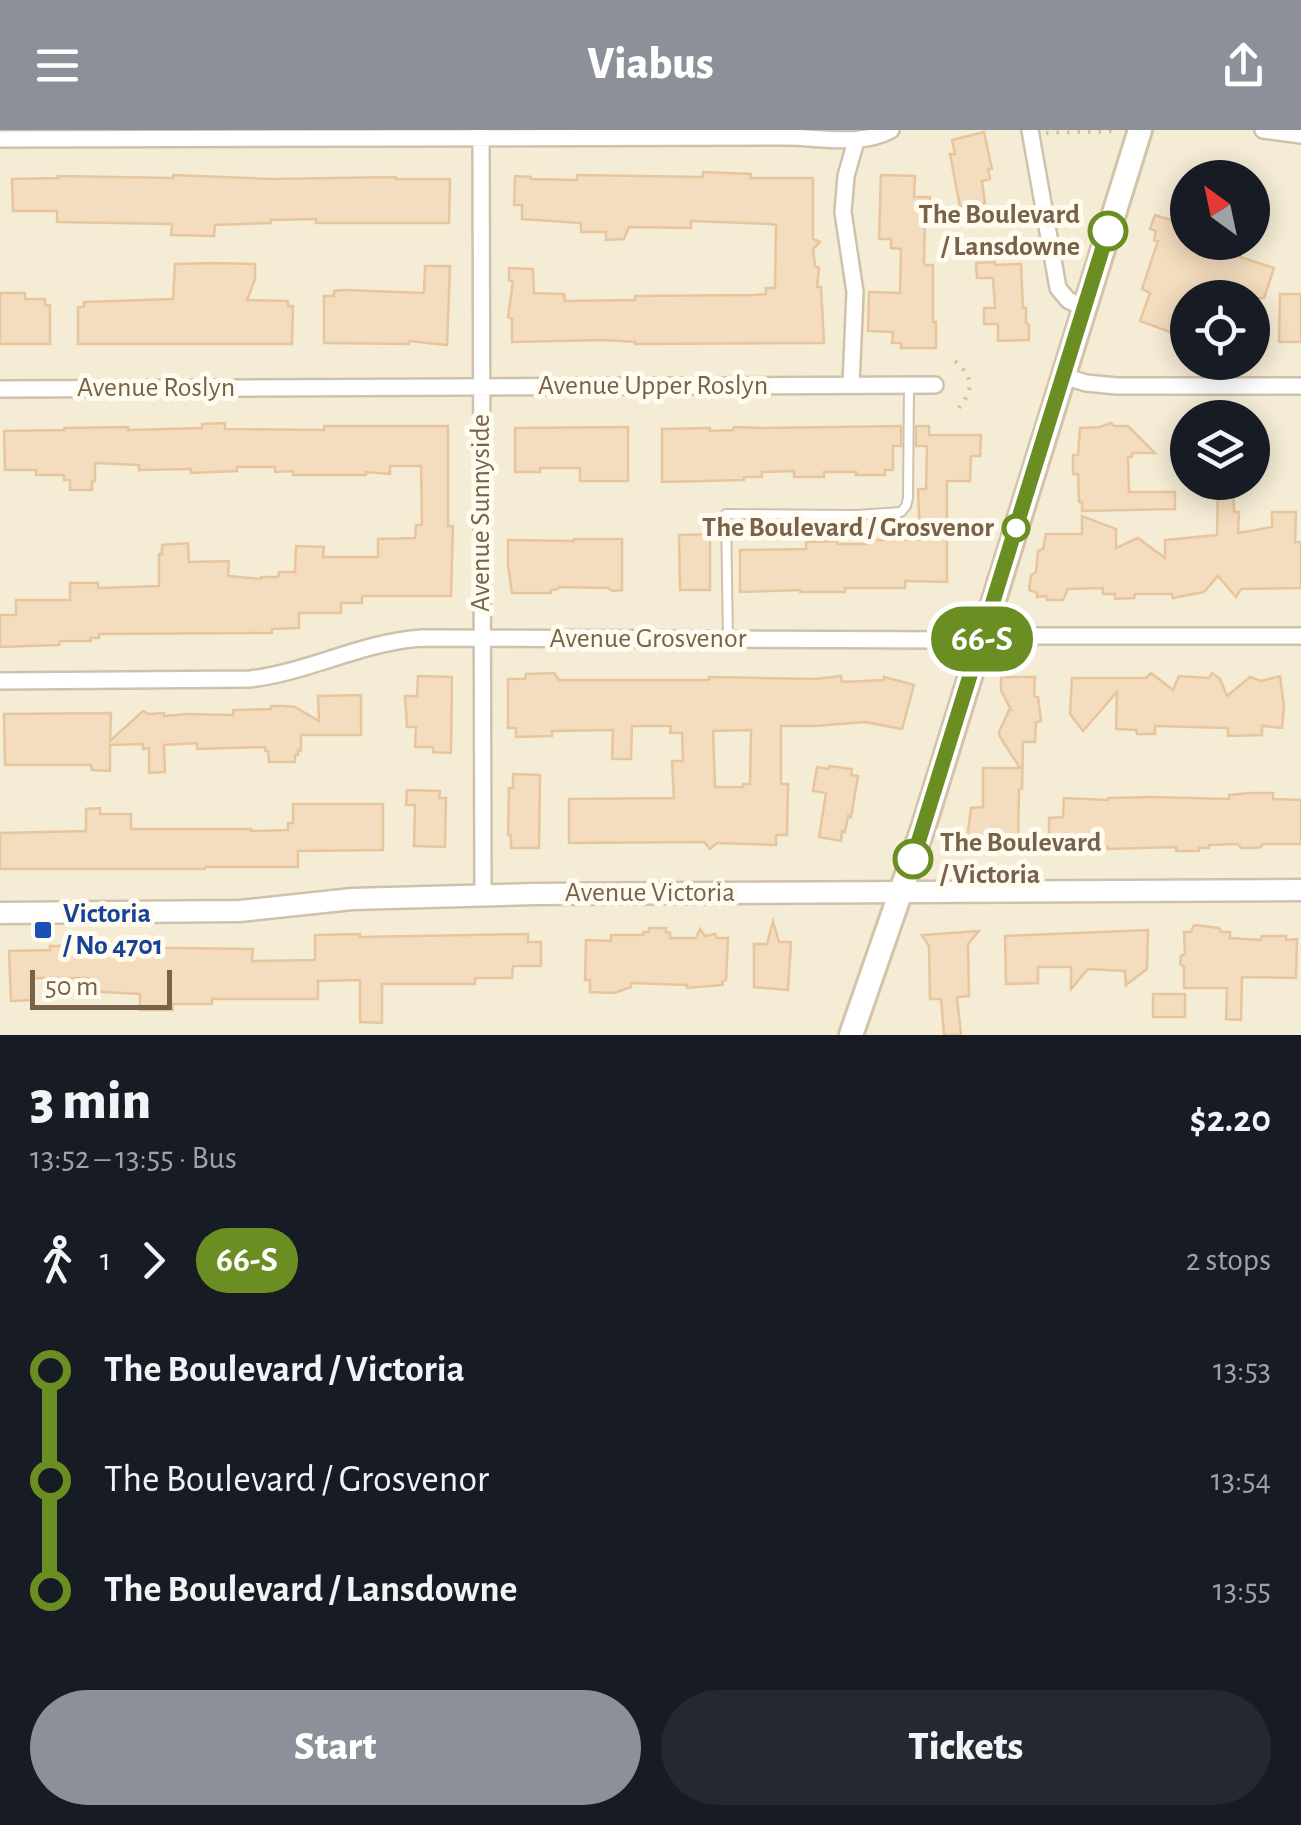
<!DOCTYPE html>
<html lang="en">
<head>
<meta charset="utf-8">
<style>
	:root { --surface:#171b24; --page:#242831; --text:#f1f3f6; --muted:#9ea1a6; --accent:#8c9099 }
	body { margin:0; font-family:"Alegreya Sans",sans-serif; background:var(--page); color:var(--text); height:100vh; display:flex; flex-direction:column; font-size:38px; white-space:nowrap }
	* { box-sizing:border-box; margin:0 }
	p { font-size:32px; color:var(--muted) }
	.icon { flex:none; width:55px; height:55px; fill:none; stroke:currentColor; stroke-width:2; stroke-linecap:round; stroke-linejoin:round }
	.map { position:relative; height:905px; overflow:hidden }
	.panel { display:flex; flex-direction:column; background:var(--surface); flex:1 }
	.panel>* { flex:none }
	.badge { padding:0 20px; border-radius:32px; font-size:35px; line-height:65px }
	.needle { width:65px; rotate:327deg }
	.fabs { position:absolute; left:1170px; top:30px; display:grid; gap:20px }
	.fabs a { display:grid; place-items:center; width:100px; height:100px; border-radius:50%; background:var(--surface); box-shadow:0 5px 25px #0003; font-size:50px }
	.scale { position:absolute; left:30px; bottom:25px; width:142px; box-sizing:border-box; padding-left:10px; border:5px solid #78624a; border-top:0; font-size:28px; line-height:35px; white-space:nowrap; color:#78624a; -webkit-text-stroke:8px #fffbee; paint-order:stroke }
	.map>.badge { position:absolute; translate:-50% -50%; box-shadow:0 0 0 5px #fff }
	.legs { display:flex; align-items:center; gap:15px; height:110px; padding:0 30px; font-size:32px }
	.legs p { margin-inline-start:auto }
	.overview { display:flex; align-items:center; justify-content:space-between; height:170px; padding:0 30px }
	h1 { font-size:55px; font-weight:800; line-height:75px }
	.action { display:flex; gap:20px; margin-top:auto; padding:20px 30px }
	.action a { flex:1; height:115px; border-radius:60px; background:var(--accent); color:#fff; font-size:40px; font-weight:800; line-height:115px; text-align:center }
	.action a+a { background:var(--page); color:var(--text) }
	ul { padding:0 30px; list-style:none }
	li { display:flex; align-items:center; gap:35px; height:110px; font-size:38px }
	li i { display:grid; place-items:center; width:15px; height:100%; margin:0 12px; background:currentColor }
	li i::after { content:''; width:25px; height:25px; margin:-12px; border:8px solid; border-radius:50%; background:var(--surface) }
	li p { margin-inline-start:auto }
	li:first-child i { background:linear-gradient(#0000 50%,currentColor 0) }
	li:last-child i { background:linear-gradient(currentColor 50%,#0000 0) }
	header { display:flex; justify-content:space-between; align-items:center; height:130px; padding:0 30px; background:var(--accent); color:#fff; font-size:45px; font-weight:800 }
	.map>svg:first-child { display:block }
</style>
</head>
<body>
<header><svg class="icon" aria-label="menu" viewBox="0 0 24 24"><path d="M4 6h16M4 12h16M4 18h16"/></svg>Viabus<svg class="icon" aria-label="share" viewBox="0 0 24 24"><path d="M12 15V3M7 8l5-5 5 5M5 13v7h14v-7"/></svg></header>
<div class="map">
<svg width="1301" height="905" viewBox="0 0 1301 905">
	<rect width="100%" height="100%" fill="#fdf8e7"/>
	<path fill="#f5ecd5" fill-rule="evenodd" d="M0 0H1301V905H0ZM1188 48H1252V112H1188ZM1188 168H1252V232H1188ZM1188 288H1252V352H1188Z"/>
	<path fill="#f4dcbe" stroke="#e7c59d" stroke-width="2.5" fill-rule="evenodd" d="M984 2 992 39H988L990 49 982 51 985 73 960 77 950 24H955L952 10Z
		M703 42 751 44 750 48H813V109L820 112 813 119 815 136 819 138 817 157H821L824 213 635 214V212L605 210 512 212V189L508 187 513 152 509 150V138L533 139 534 163 564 164 565 171 635 170V166L754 165 766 164V158H775L776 95 771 94 691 91V98L629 97 624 109 606 110V102H581V93L522 89V75H514L515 46 531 47V49L577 50V45L703 47Z
		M173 45 272 49 396 47V49H450L449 93H316V89L271 90V93L215 95 214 106 171 105 172 94 57 92V81H13L12 49 58 48V46L173 48Z
		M881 45 915 46 914 67H930L929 85H925L924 132 925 135H933V192H936V218H901V213H892L893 202 868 201 869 162 900 163 901 119 891 118V109H879Z
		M1188 84V112H1238L1234 125 1274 138 1264 168H1188V198L1182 199 1181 206 1140 191 1150 163 1142 159 1158 111 1154 110 1156 101 1150 99 1155 85 1178 92Z
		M995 132V135L1021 134 1023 178H1026V192L1029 195V210L998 211V194H984V178H995L993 148H977L976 133Z
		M214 133 255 134V149L247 170 288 171V176H293L292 214H78V177H84V172L173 169 175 134Z
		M425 136H450L447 215 409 211V214L324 213V166H334V161L345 160 424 163Z
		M0 163H25V169H45V175H50V214H0Z
		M1280 164H1301V212H1279Z
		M225 293V299L324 300V296H448V396H453L451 466H362V473H341V483H299V498L272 499V503L99 504V508H90L91 511H60L59 515 0 517V485H16V470H70V453H98V458L159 456V424H162V415L188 413 189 432 229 431 228 446 261 449V447H278L279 442H295L296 416 324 417 323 427H378V409L415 408 416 395H422L421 336H390V344L366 342V345H293V341L275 342V337H237V341L191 343V339L139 340V335L95 333V351H92V360H70V350H64V345H36V340H5L4 301 64 300V298L128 297V300L202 298V294Z
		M1111 293 1114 296H1128L1155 323H1132V327H1128L1129 362H1175V379L1082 381V372H1079L1078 344H1073V325H1078L1080 298 1100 297Z
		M901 296V316H893V340H885V345H856V342H824V347H794V341L762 342V347H744V350L662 352V299L710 298V301L733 300 734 297 763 298Z
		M916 296H929V305H981L980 326H971L970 351H947V452L905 451V458H845V462H800V460L740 462V420L806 419V412L837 411V414H867V410H920L918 359H926L927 316H916Z
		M628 297V351H580V338H540V342H515V298Z
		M1218 352H1233L1234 382H1239L1238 403 1272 397V382H1296L1295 412H1301V458L1241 459 1236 467 1218 446 1204 462 1173 468 1172 464H1135L1134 468 1115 469V464H1103V458L1068 459 1063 470H1047L1046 466 1037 467V463L1029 460 1031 445 1036 442 1038 421 1043 419 1046 404H1082V386L1116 399V418L1138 408 1165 428V410L1217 405Z
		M710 404V460H680L679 405Z
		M574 409H622V460L612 461 608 458 559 457 558 459 551 460V463H512L508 435V410L574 411Z
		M554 543 559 550H709V547L816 549 841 546 842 552 884 550V547L914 555 902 599 865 592 815 596H781V654H788L787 705H776V715L717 713 710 719 704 712 569 713V669L674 668 672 631H683L682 603H670L671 596H632L631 629H612L613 600 552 601V606L516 607V598H508V549H525L526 544ZM751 600 750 654H743V657H715L713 601Z
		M1151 543 1173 560 1179 546 1209 548 1212 543 1220 549 1227 566 1250 547 1261 551 1280 546 1284 576 1282 598 1262 596V605L1228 606V598L1155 596V604H1137L1136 600 1116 599 1117 562 1083 601 1070 584 1072 548H1146Z
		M418 546 452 547 451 623 433 622V617H415L416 597H407L405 566H417Z
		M1001 547H1035L1034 566 1038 567 1041 591 1036 592 1035 612H1023L1022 659H1019L1018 715 966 717 971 678 983 677V638H1020L1000 607 999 602 1009 580H1011L1001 560Z
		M361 565V605H301V621L298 620V625H295V632H269L268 621H265V617L197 619V613L164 615 165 642 149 643V618L143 619V614L110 615V641L92 640 91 635H5L4 584 111 583 110 611 143 581 149 584 164 583V586L188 584 233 585V580L271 579V576H282L295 577 319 591 318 566Z
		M829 636 852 639 851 645 858 646 851 687 848 686 845 702 842 701 841 711 819 707 826 663 813 661 817 637 829 639Z
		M513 644 540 645 539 718H511V705H508L509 658H513Z
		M407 660 440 661 439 668H446L445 717 414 716 415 675H406Z
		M1251 663H1273V669L1301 670V714H1263L1261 717 1256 718H1241L1238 714 1209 715V718H1199V721H1176V717L1108 719V717L1049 718V688L1063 687 1064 668 1108 670V668L1152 667 1229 669V665Z
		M293 674H383V720L298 721V737H205V739H0V703L86 701V679L100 678V684H131V699H251V701L288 700V693H293Z
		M773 791 779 812H791L788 860 754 857V814H767Z
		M1194 795 1219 798 1221 802H1230V808L1261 810 1262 806H1286V810L1297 809 1296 848 1242 847 1241 890 1226 889 1227 858H1184V837L1180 834 1181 826 1185 824 1184 802H1191Z
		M649 798H666V802L670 803V808H696L700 799 705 806 715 804 717 808H728L726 850 722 852 723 855 687 858V855L631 853V857L614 863 590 862V850H585L586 810 611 811V805H643V802H649Z
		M1148 800 1147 839 1126 855 1125 841 1088 839 1071 859V837H1038V853L1006 854 1005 806Z
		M979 801 968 814 969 866 957 867 961 905H944L941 869H930L929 816 922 805Z
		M360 804V807L528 804V812H541V836H513L512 848H475V854H382V893L360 892V850L318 851V869H212V874H172L173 880H140V864L87 861 88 848H32V870L11 871 9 821 50 820V816H69L68 812 87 811 88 813H98V817L253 819 252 831 315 830V805Z
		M1153 864H1185V887H1153Z"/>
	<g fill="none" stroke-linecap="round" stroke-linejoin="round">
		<g stroke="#d0c1ac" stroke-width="12">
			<path id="service" d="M728 510 726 384 857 385 901 382 906 376 908 368 909 255"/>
		</g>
		<g stroke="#d0c1ac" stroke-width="20">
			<path id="minor" d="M481 0 483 767
				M1030 0 1058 158 1068 170 1084 178
				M1263 0 1301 5
				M0 9 785 7C821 7 858 17 891 0
				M1063 246 1086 253 1117 256H1301
				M851 255 855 162 843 82 846 46 856 11
				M0 259 935 255
				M0 551 250 549C309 542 362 512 422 508L956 510 1015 506H1301"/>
		</g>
		<g stroke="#d0c1ac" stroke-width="25">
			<path id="tertiary" d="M0 783 240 781 352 769 535 764 1301 760"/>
		</g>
		<g stroke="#d3c3aa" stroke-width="28">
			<path id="secondary" d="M851 905 924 695 1140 0"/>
		</g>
		<path stroke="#d9bfa0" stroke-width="4" stroke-dasharray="2.5 8" stroke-linecap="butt" d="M1046 3 1116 1
			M955 231C976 249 973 263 955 282"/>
		<use href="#service" stroke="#fff" stroke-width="8"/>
		<use href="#minor" stroke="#fff" stroke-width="15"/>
		<use href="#tertiary" stroke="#fff" stroke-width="20"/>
		<use href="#secondary" stroke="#fff" stroke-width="22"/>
	</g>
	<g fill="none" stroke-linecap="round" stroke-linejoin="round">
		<g stroke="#fff" stroke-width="22">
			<path id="line-1" d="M913 729 1108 101"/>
		</g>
		<use href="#line-1" stroke="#6b8e23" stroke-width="15"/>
	</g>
	<g fill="#fff" stroke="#6b8e23" stroke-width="5">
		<circle cx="1108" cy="101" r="18"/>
		<circle cx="1016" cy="398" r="12"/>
		<circle cx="913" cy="729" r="18"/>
	</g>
	<rect fill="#1a4fb4" stroke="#fffbee" stroke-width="4" x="33" y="790" width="20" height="20" rx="5"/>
	<g text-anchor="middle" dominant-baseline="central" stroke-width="10" stroke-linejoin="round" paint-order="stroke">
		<g font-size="28" font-weight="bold" fill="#78624a" stroke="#fffbee" text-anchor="end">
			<text x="1080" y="85">The Boulevard<tspan x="1080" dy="32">/ Lansdowne</tspan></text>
			<text x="994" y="398">The Boulevard / Grosvenor</text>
			<text x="940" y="713" text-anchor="start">The Boulevard<tspan x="940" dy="32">/ Victoria</tspan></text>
		</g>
		<g font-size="28" fill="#78624a" stroke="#fffbee">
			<text x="653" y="256">Avenue Upper Roslyn</text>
			<text x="156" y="258">Avenue Roslyn</text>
			<text transform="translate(481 383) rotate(-90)">Avenue Sunnyside</text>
			<text x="648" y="509">Avenue Grosvenor</text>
			<text x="650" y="763">Avenue Victoria</text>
		</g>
		<g font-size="28" font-weight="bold" fill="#164399" stroke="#fffbee" text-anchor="start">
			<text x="63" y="784">Victoria<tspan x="63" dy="32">/ No 4701</tspan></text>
		</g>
	</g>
</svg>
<div class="fabs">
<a><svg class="needle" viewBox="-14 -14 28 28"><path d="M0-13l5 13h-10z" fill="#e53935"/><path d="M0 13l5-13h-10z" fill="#9ea1a6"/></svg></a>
<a><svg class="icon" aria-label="locate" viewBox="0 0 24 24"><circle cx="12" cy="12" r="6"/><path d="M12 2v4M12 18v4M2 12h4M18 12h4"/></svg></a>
<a><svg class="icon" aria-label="layers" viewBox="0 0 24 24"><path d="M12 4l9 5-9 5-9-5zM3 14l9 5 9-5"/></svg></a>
</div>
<div class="scale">50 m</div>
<b class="badge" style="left:982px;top:509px;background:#6b8e23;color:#fff">66-S</b>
</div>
<section class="panel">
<div class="overview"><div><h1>3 min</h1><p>13:52 – 13:55 · Bus</p></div><b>$2.20</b></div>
<div class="legs"><svg class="icon" aria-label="walk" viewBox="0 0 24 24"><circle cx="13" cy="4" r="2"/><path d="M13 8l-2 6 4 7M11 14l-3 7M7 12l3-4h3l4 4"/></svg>1<svg class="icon" aria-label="forward" viewBox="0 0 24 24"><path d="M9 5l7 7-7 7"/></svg><b class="badge" style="background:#6b8e23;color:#fff">66-S</b><p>2 stops</p></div>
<ul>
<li><i style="color:#6b8e23"></i><b>The Boulevard / Victoria</b><p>13:53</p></li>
<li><i style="color:#6b8e23"></i><span>The Boulevard / Grosvenor</span><p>13:54</p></li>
<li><i style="color:#6b8e23"></i><b>The Boulevard / Lansdowne</b><p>13:55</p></li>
</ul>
<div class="action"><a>Start</a><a>Tickets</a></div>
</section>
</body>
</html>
